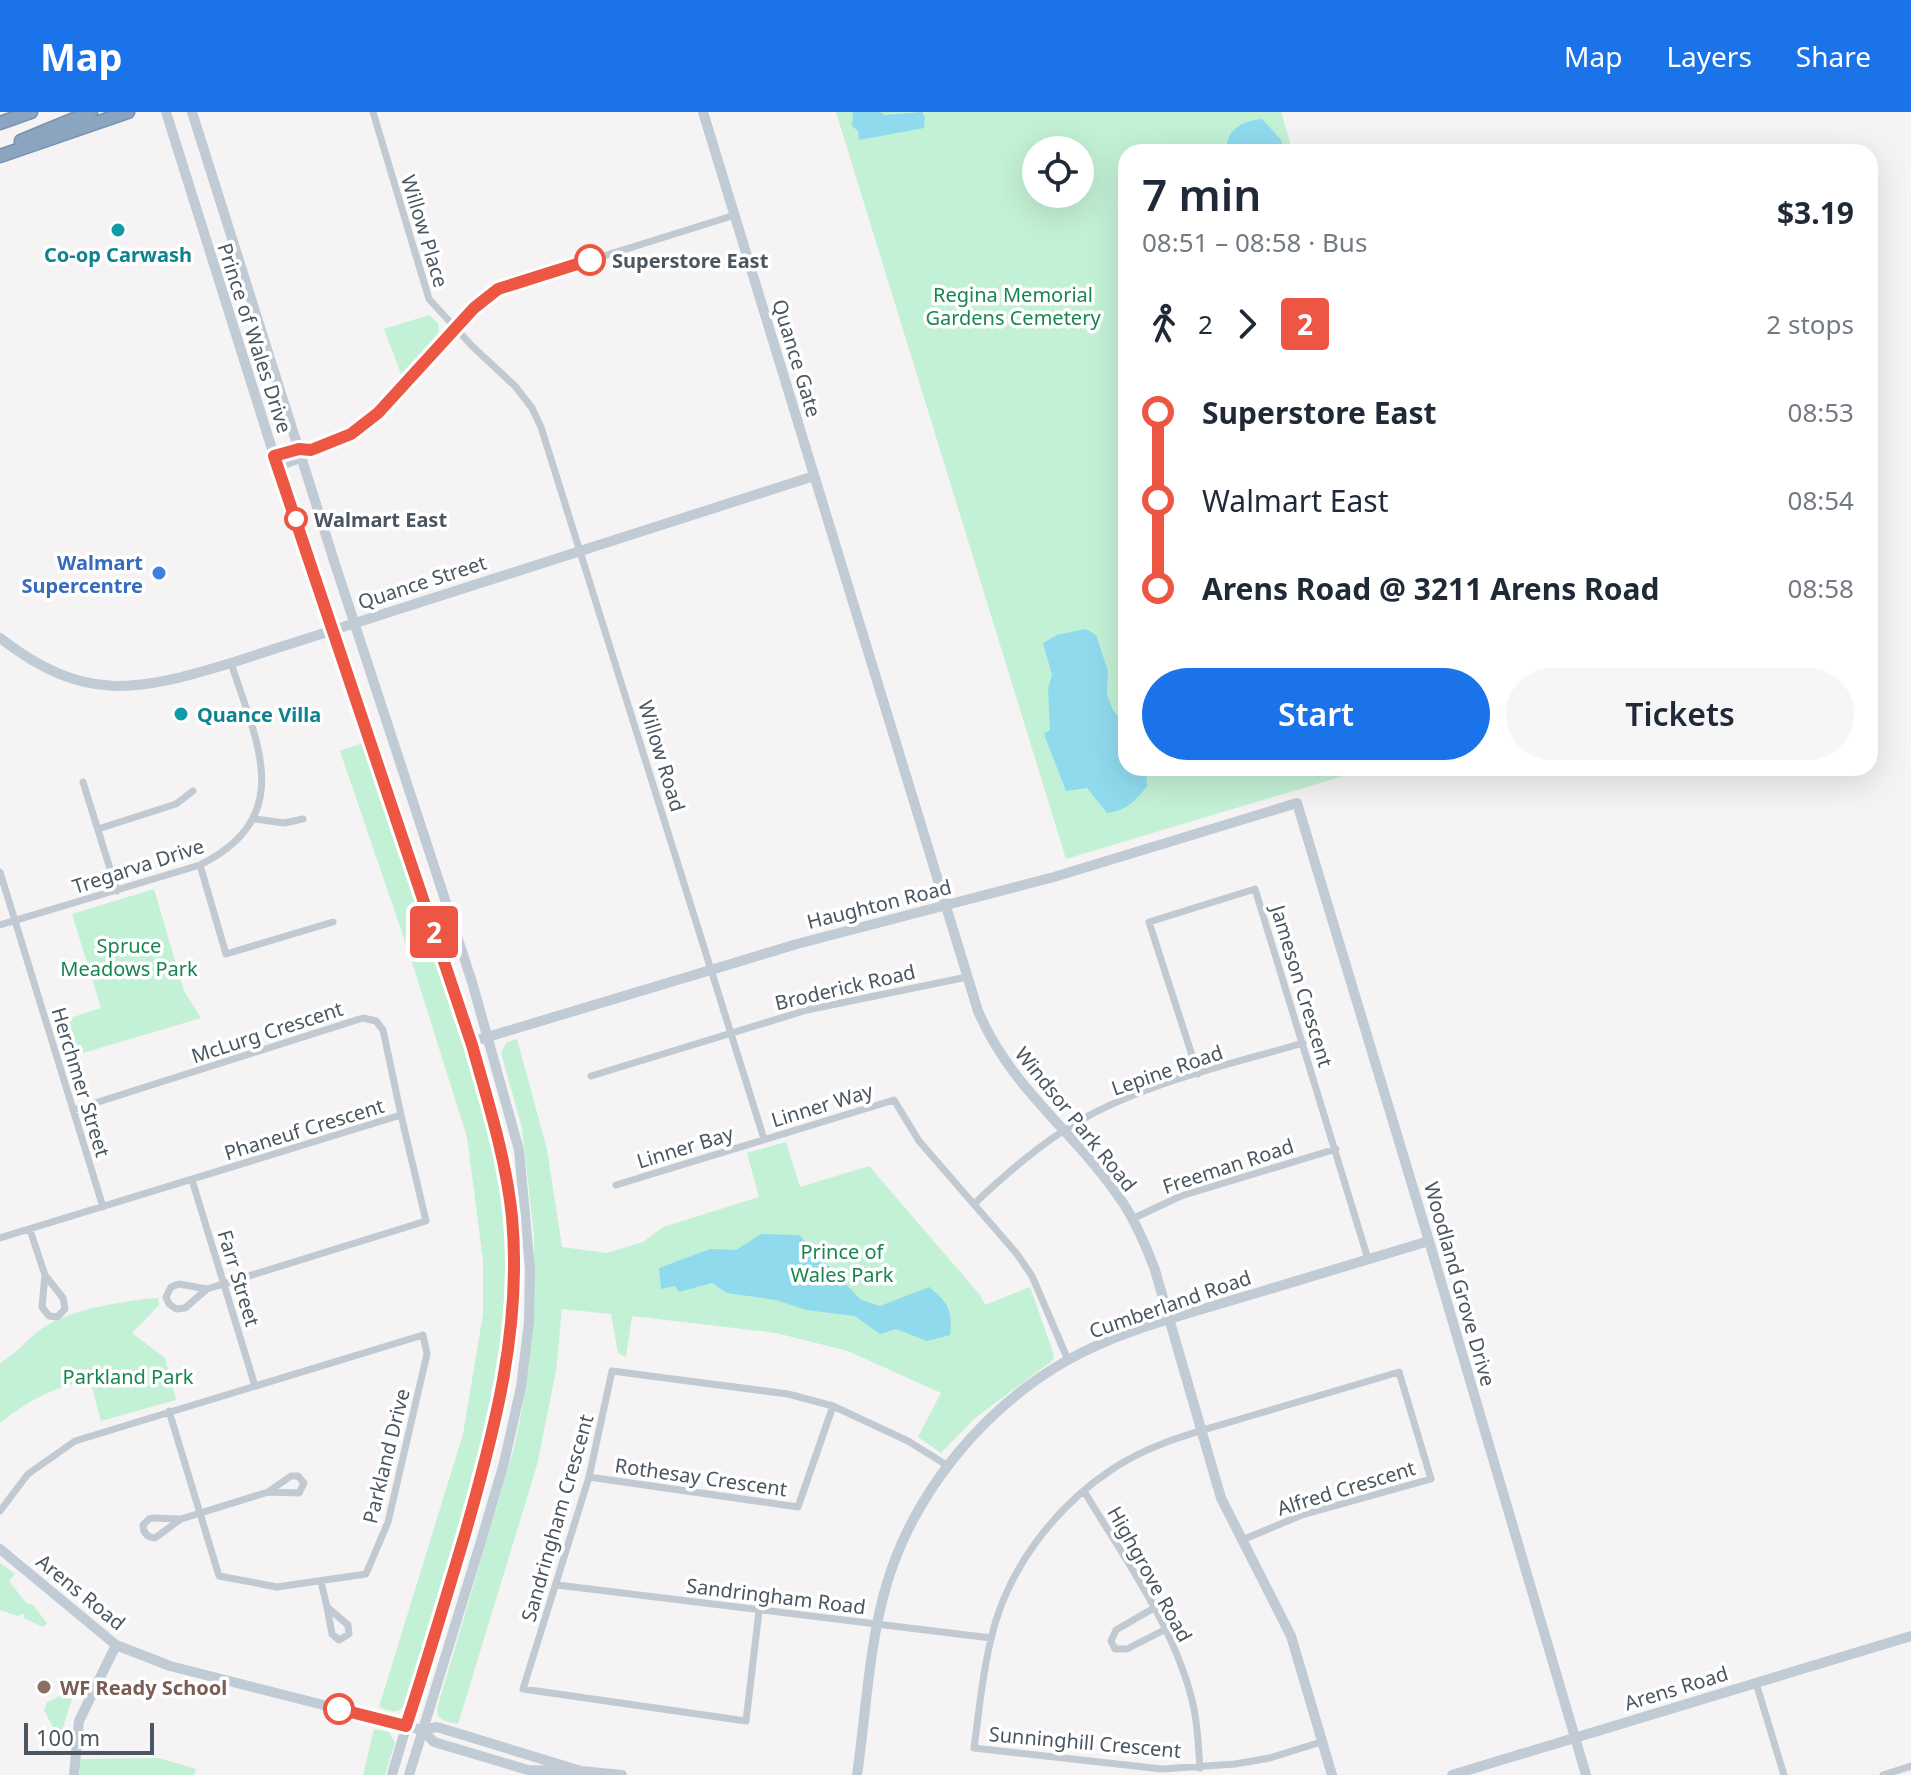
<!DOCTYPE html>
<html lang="en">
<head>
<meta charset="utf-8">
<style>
	:root { --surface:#fff; --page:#f6f6f7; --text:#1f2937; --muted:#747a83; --accent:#1a73e8 }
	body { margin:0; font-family:"Noto Sans",sans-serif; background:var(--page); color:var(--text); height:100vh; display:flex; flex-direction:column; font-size:30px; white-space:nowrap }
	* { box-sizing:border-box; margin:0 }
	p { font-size:26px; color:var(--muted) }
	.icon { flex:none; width:44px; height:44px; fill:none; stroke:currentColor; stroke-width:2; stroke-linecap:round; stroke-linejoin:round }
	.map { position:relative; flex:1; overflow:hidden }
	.side { position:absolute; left:1118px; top:32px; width:760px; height:632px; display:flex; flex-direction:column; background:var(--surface); border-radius:24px; box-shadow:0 8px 32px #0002 }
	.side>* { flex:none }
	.badge { padding:0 16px; border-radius:6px; font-size:28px; line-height:52px }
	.fabs { position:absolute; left:1022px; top:24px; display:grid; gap:16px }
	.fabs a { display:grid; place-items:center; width:72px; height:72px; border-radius:50%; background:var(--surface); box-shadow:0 8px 32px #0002; font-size:40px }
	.scale { position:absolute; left:24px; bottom:20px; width:130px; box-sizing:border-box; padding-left:8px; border:4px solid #4a5661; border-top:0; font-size:22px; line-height:28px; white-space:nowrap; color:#4a5661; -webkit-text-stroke:6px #fff; paint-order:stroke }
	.map>.badge { position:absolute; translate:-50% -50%; box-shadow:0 0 0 4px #fff }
	.legs { display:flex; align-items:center; gap:12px; height:88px; padding:0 24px; font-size:26px }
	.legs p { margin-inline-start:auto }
	.head { display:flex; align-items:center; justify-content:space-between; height:136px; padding:0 24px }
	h1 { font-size:44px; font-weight:600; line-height:60px }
	.action { display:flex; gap:16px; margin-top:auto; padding:16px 24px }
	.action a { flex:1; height:92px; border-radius:48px; background:var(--accent); color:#fff; font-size:32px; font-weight:600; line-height:92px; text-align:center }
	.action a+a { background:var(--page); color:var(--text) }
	ul { padding:0 24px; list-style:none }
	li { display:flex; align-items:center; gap:28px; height:88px; font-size:30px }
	li i { display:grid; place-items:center; width:12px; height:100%; margin:0 10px; background:currentColor }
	li i::after { content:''; width:20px; height:20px; margin:-10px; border:6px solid; border-radius:50%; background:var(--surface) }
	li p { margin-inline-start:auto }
	li:first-child i { background:linear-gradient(#0000 50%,currentColor 0) }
	li:last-child i { background:linear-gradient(currentColor 50%,#0000 0) }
	header { display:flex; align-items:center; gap:48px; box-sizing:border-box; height:112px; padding:0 40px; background:var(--accent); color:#fff }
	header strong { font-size:38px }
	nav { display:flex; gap:44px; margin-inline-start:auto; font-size:28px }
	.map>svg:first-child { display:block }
</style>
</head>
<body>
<header>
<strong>Map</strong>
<nav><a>Map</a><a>Layers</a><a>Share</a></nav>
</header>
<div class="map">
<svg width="1911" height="1663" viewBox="0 0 1911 1663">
	<rect width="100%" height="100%" fill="#f5f3f3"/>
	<path fill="#c3f1d5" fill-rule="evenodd" d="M836 0H1281L1293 40H1126V656H1370L1066 747ZM1036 38H1080V82H1036Z
		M429 203 438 211 439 221 401 262 384 217Z
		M363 631 467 940 484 999 501 1079 506 1157 503 1238 487 1322 405 1593C397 1603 390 1599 379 1595L463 1322 483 1202V1148L467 1025 410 844 340 639Z
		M154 777 184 879 201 906 66 946 55 911 101 896 72 802Z
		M517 927 547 1037 562 1135 607 1141 643 1130 663 1115 759 1085 747 1041 786 1030 800 1075 869 1054 980 1183 985 1193 1030 1175 1054 1243 1052 1249 975 1306 941 1341 918 1325 941 1281 848 1239 776 1221 632 1204 626 1245 618 1241 611 1202 562 1197 556 1259 537 1353 458 1612 445 1609 438 1604 437 1597 514 1336 522 1298 534 1209V1124L522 1016 501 941 506 931Z
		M158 1186 159 1193 132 1221 165 1246 176 1288 101 1309 90 1267C51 1277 32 1286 0 1311V1251C19 1240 31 1222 49 1212 74 1197 128 1188 158 1186Z
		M0 1451 15 1462 9 1469 27 1492H32L47 1511 43 1515 23 1506 25 1501 17 1504 0 1498Z
		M65 1582 72 1587 61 1622 56 1621 44 1598 47 1590Z
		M374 1617 389 1620 395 1631 385 1663H363Z
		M159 1646 196 1657 194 1663H80L79 1647Z"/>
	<path fill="#90daee" d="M853 0H880L885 3 922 0 925 5 924 16 859 28 858 19 852 14Z
		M1262 7 1282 29V40H1226C1226 18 1241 9 1262 7Z
		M1086 517 1096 523 1108 559 1107 583 1113 598 1126 616V656H1146L1147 674C1136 689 1126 699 1107 701L1087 676 1066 679 1044 622 1050 618 1048 577 1052 563 1043 531 1057 523Z
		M761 1122 799 1123 861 1188 880 1194 929 1175C948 1190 953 1199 950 1223L927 1229 896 1217 880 1222 855 1204 806 1198 776 1188 727 1181 712 1171 679 1180 675 1174 661 1177 659 1156 710 1137 736 1138Z"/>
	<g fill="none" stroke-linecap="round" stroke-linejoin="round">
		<g stroke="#7690ad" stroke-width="15">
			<path id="highway" d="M0 11 31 0
				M21 29 91 0
				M0 44 128 0"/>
		</g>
		<path stroke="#c1cad2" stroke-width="7" d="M373 0 429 187 472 234 515 274 532 296 541 315 764 1027
			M274 344C300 336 325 338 349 323 409 286 440 215 498 177L735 103
			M278 356 304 346
			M83 670 117 779
			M255 707 284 711 303 707
			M98 717 176 692 193 679
			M200 753 226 842 333 810
			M0 760 103 1095
			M0 813 200 753C297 704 257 632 231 551
			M1198 962 1149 810 1255 777 1368 1147
			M591 964 807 898 967 865
			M73 998 363 906 376 909 383 918 401 1003
			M192 1068 255 1274
			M616 1073 894 988 919 1029 1017 1142 1032 1164 1068 1248
			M974 1092C1007 1061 1040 1032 1079 1009 1147 970 1229 953 1303 931
			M1132 1107 1181 1084 1336 1037
			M30 1118 45 1163 63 1186 65 1197 57 1205 49 1204 42 1195 45 1163
			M0 1126 401 1003 426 1109 207 1177
			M179 1172 207 1177 185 1196 176 1197 169 1192 166 1185 171 1175Z
			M291 1364H298L304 1371 299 1381 268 1380Z
			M589 1365 798 1395 833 1294
			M1084 1379C1124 1446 1173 1512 1192 1588 1198 1610 1198 1633 1200 1656
			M0 1399 28 1362 75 1329 423 1223 427 1242 388 1410 366 1462 277 1475 219 1464 169 1299
			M149 1407 153 1406 181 1407 155 1426C147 1425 143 1421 143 1413Z
			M181 1407 268 1380
			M1242 1428 1302 1403 1431 1367 1399 1260C1348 1275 1298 1290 1247 1305 1201 1319 1152 1330 1111 1358 1054 1396 1006 1459 991 1527 982 1563 979 1600 974 1636L1162 1657 1235 1652 1270 1646 1321 1630
			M321 1470 327 1495
			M557 1473 991 1526
			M327 1495 348 1513 349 1522 339 1528 332 1522Z
			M1154 1496 1116 1518 1111 1529 1115 1537H1127L1166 1517
			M759 1499 746 1609 523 1577 589 1365 612 1259 788 1282 833 1294 908 1329 948 1354
			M1756 1571 1784 1663
			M1883 1663 1911 1654"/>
		<path stroke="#c1cbd6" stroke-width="10" d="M166 0 278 356 472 933C488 990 506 1045 512 1104 522 1210 496 1313 467 1414 443 1497 416 1580 392 1663
			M192 0 335 452 472 870 519 1038 530 1157 529 1210 521 1275 504 1351 482 1426 409 1663
			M703 0 978 899C1012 979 1077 1021 1123 1091 1137 1112 1146 1134 1155 1158L1221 1386 1291 1524 1332 1663
			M0 526C84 591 136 580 231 551L814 364
			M471 930 797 832 1054 765 1297 691 1429 1129 1586 1663
			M0 1437 116 1533 170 1554 422 1618 437 1615 581 1659
			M422 1618 434 1630 528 1658 581 1659 622 1663
			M74 1663 79 1609 116 1533
			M857 1663C866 1601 869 1531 887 1471 915 1379 983 1297 1066 1249 1115 1221 1173 1206 1226 1190 1294 1170 1362 1149 1429 1129
			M1452 1663 1911 1524"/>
		<use href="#highway" stroke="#8ba5c1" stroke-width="12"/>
	</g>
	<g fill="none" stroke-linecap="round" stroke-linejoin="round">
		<g stroke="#fff" stroke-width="18">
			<path id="line-1" d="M339 1597 406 1614C427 1550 446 1486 465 1422 495 1317 522 1215 512 1105 506 1046 488 990 472 933L274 344 299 337 311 338 351 322 378 301 474 196 498 177 590 148"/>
		</g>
		<use href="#line-1" stroke="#ec5643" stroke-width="12"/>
	</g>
	<g fill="#0f9aa8" stroke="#fff" stroke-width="3">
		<circle cx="118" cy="118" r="8"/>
		<circle cx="181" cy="602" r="8"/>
	</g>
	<g fill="#fff" stroke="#ec5643" stroke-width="4">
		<circle cx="590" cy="148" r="14"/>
		<circle cx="296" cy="407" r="10"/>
		<circle cx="339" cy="1597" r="14"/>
	</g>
	<circle fill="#3f7fe0" stroke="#fff" stroke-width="3" cx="159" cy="461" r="8"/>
	<circle fill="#8d6e63" stroke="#fff" stroke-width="3" cx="44" cy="1575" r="8"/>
	<g text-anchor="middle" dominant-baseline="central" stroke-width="7" stroke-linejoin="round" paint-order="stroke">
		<g font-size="20" fill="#4a5661" stroke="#fff">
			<text transform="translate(425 119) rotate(73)">Willow Place</text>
			<text transform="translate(255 226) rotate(72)">Prince of Wales Drive</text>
			<text transform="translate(797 246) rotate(73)">Quance Gate</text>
			<text transform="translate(422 470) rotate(-18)">Quance Street</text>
			<text transform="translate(662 644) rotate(73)">Willow Road</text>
			<text transform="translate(138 754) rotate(-18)">Tregarva Drive</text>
			<text transform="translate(879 792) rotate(-14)">Haughton Road</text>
			<text transform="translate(1302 874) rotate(73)">Jameson Crescent</text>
			<text transform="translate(845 875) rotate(-13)">Broderick Road</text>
			<text transform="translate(267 920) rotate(-18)">McLurg Crescent</text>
			<text transform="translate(1167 958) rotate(-19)">Lepine Road</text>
			<text transform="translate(81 970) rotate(73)">Herchmer Street</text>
			<text transform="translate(822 993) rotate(-17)">Linner Way</text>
			<text transform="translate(1076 1007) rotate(51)">Windsor Park Road</text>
			<text transform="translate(304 1017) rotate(-17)">Phaneuf Crescent</text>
			<text transform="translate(685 1035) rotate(-17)">Linner Bay</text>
			<text transform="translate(1228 1054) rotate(-18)">Freeman Road</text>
			<text transform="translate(239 1166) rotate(73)">Farr Street</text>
			<text transform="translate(1460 1172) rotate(74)">Woodland Grove Drive</text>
			<text transform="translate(1170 1192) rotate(-19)">Cumberland Road</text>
			<text transform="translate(386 1344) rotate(-76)">Parkland Drive</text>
			<text transform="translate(701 1365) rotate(8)">Rothesay Crescent</text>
			<text transform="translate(1346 1376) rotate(-17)">Alfred Crescent</text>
			<text transform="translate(557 1406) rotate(-74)">Sandringham Crescent</text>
			<text transform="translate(1150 1462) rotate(61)">Highgrove Road</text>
			<text transform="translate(81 1480) rotate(39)">Arens Road</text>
			<text transform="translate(776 1484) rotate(7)">Sandringham Road</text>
			<text transform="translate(1676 1576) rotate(-17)">Arens Road</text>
			<text transform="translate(1085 1630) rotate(5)">Sunninghill Crescent</text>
		</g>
		<g font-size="20" font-weight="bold" fill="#0d838f" stroke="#fff">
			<text x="118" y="142">Co-op Carwash</text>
			<text x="197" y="602" text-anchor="start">Quance Villa</text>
		</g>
		<g font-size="20" font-weight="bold" fill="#4a5661" stroke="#fff" text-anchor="start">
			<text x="612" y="148">Superstore East</text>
			<text x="314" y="407">Walmart East</text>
		</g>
		<g font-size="20" fill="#17864f" stroke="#fff">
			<text x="1013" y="182">Regina Memorial<tspan x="1013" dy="23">Gardens Cemetery</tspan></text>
			<text x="129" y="833">Spruce<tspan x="129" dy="23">Meadows Park</tspan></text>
			<text x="842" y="1139">Prince of<tspan x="842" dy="23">Wales Park</tspan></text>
			<text x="128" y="1264">Parkland Park</text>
		</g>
		<g font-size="20" font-weight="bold" fill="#366cbe" stroke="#fff" text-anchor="end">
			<text x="143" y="450">Walmart<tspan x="143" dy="23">Supercentre</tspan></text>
		</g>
		<g font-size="20" font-weight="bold" fill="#785e54" stroke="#fff" text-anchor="start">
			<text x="60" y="1575">WF Ready School</text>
		</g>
	</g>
</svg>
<div class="fabs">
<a><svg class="icon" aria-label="locate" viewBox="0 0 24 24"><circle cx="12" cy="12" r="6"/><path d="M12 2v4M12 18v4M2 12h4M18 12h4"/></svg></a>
</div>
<div class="scale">100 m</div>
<b class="badge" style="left:434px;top:820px;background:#ec5643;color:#fff">2</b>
<section class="side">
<div class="head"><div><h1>7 min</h1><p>08:51 – 08:58 · Bus</p></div><b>$3.19</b></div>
<div class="legs"><svg class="icon" aria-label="walk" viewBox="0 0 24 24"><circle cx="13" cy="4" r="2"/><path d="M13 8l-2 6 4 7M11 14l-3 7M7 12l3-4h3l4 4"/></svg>2<svg class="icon" aria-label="forward" viewBox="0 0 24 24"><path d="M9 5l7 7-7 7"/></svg><b class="badge" style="background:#ec5643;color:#fff">2</b><p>2 stops</p></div>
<ul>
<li><i style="color:#ec5643"></i><b>Superstore East</b><p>08:53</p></li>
<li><i style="color:#ec5643"></i><span>Walmart East</span><p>08:54</p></li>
<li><i style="color:#ec5643"></i><b>Arens Road @ 3211 Arens Road</b><p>08:58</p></li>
</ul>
<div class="action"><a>Start</a><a>Tickets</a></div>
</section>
</div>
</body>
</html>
